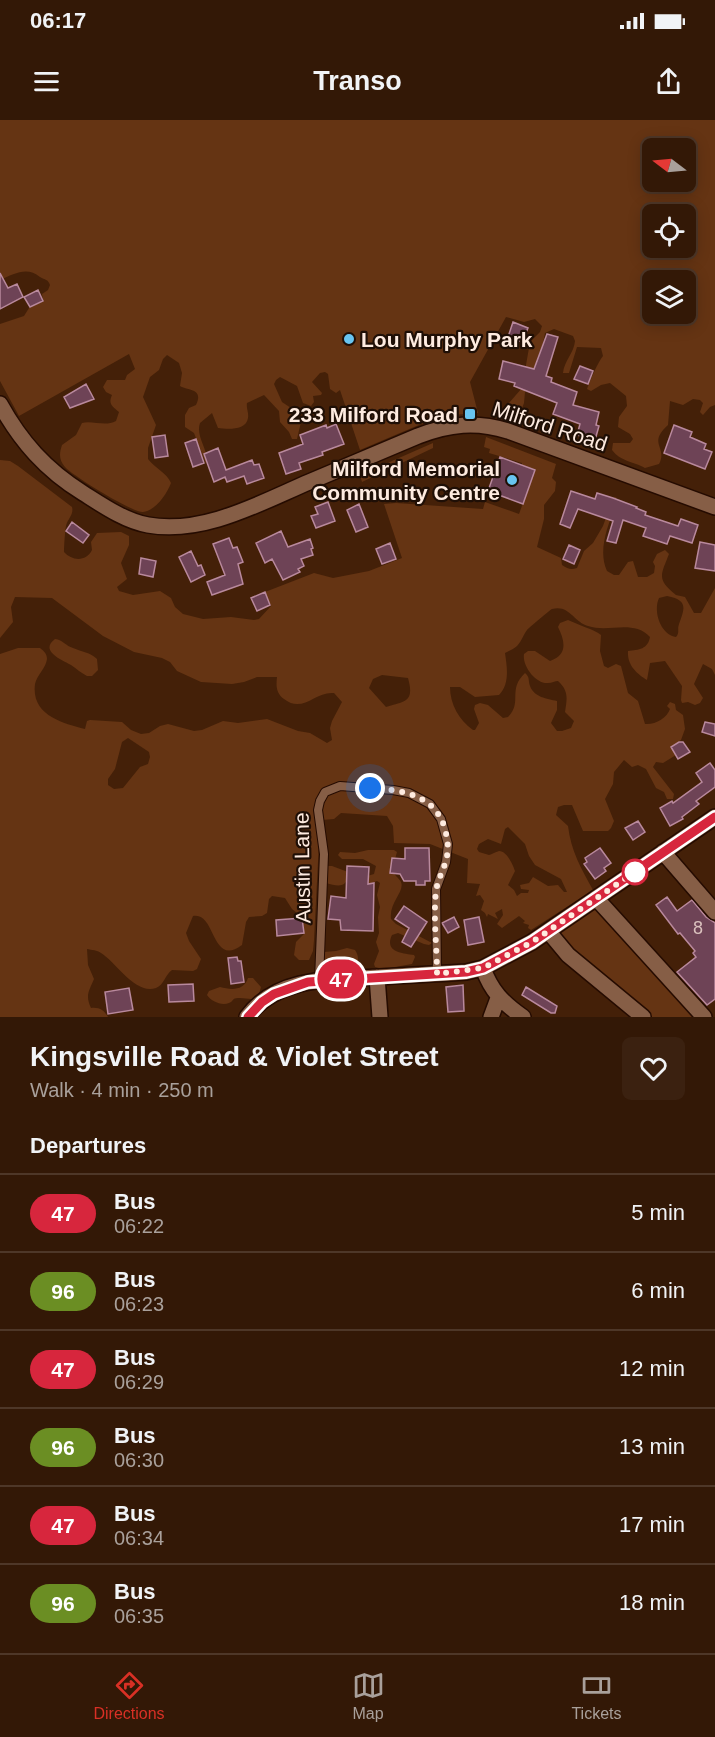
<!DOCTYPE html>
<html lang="en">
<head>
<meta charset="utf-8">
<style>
	:root { --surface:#331806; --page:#3b2110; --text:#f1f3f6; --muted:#a9a09b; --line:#4e3728; --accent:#d93025 }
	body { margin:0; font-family:Arial,sans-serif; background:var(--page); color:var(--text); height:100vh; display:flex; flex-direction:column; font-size:22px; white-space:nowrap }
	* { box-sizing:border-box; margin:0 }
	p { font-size:20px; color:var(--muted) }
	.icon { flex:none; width:33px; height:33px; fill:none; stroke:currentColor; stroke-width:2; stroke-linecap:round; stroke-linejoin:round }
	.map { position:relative; height:897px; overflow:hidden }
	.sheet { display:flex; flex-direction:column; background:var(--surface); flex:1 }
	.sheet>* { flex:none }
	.badge { padding:0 12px; border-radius:20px; font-size:21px; line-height:39px }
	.needle { width:39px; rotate:286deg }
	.controls { position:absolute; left:642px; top:18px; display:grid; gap:12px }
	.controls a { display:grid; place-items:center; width:54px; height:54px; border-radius:9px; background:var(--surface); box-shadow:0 3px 15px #0003,0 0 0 2px var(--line); font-size:30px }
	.you { position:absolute; width:30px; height:30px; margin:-15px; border:4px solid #fff; border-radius:50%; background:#1a73e8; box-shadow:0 0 0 9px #1a73e833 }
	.map>.badge { position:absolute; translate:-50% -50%; box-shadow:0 0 0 3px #fff }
	h2 { padding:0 30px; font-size:22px; line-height:54px }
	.round { display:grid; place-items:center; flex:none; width:63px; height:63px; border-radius:9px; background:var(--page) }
	.headline { display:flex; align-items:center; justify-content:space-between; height:102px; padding:0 30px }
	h1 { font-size:28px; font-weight:600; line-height:45px }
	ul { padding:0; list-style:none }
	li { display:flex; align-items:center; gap:18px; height:78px; padding:0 30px; border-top:2px solid var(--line) }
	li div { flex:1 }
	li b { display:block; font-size:22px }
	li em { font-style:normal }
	li .badge { min-width:66px; font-weight:700; text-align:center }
	.status { display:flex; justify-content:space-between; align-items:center; height:42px; padding:0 30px; background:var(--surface); direction:ltr }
	.status svg { height:16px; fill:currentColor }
	header { display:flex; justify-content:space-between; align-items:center; height:78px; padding:0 30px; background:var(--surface); font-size:27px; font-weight:600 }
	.dock { display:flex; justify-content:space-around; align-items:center; height:84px; border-top:2px solid var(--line); background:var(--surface); font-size:16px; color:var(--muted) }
	.dock a { display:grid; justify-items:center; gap:3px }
	.dock .selected { color:var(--accent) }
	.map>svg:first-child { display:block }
</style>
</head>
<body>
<div class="status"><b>06:17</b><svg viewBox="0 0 49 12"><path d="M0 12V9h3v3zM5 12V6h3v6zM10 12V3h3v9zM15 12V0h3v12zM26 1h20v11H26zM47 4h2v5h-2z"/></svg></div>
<header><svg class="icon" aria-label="menu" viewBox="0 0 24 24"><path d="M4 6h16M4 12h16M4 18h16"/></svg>Transo<svg class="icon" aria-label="share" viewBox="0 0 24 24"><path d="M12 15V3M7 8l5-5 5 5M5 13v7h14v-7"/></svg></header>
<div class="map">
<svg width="715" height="897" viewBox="0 0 715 897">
	<rect width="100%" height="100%" fill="#442008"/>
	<path fill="#653413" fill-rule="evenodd" d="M0 0H715V285L710 287 703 295 700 292 703 283 700 280 693 279 683 285 670 281 668 305C647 324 668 327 659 344L645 348C633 341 621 342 612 330L613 323H630L633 319 630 314 618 307 619 297 627 286 626 276 610 263 601 265 591 271 587 269C590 260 598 242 603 236L601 228 577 227 569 253H563C564 241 574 233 575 221L573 216 554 209 545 213 543 223 525 272 524 283 518 299 514 301V289L509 286V283L522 268 530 222 540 212 542 206 535 199 524 202 506 197 470 262 478 293 440 296 360 330 340 270 336 273 330 269 328 254 325 252 320 253 312 262 322 273 321 275 313 276 314 282 311 286 303 283 297 266 280 257 276 260 274 264 282 282 297 292 300 296 301 302 297 319H292L289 312 280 302 279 291 264 275 247 283C246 288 249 293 248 298 246 311 227 309 218 308L212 293 200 303C195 317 210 331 206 344L194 313 185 307V295L189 288 196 285C204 268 188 271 180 266L182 253 179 243 167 235 163 239 159 250 150 257 143 277 156 305 148 328V339C155 348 167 353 171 363 167 374 155 391 143 392 133 393 73 356 65 347 59 340 59 334 62 325L76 315 82 303C92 300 105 307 116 301L119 292C112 286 108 284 112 275L106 272 103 267 107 260H125L127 255 135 249 129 234 19 296 0 261V204L24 196 29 188 43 181 42 174 48 170 50 165C48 159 45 160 40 157 27 146 14 154 0 160ZM652 28H686V62H652ZM652 94H686V128H652ZM652 160H686V194H652Z
		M486 317 556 344 552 358 556 362 555 371 544 385V399L537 427 561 438 562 445C568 449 571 450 577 448L584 431 593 423 603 406 613 378 616 377 617 382C609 403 597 429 607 451L614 455H619L628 442 633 441 638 457H647L654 453 655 446 653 442 657 434 665 430 669 434C661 455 656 459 676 475L685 477 694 493H701L715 468V555L712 549 703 544 694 564 703 578 700 583 695 585 688 582 682 583 681 580 682 566 665 541 650 543 647 560C638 554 627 546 628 531 639 530 648 529 650 517 633 499 609 513 588 506 574 502 569 484 552 489 550 490 530 507 527 510 523 515 522 521 517 526 514 529 509 531 505 533 507 547 510 564 499 575L475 577 460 567H450C450 584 459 600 473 610H475L479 603 474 589 475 585 480 583 488 585 503 598 508 597C523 582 507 570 525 553 530 557 528 560 530 566 534 577 547 579 557 581V590L551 603 557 611H562L571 608 574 601 565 592C567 579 569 571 558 561 555 561 552 563 548 563 536 564 522 546 524 534L528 531H535L550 541C568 535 565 521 558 507L560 503 568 500C576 504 595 510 601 515L600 531 604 546 608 548 616 544 621 546 628 573 638 581 645 604C655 605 667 598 670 589L667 586 670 582 675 584 676 590 683 595 685 609 681 620 671 627 676 635 663 643 656 642 653 647 674 674 673 679H667L664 672 656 668 646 649 638 645 632 647 624 640 614 652 613 664 605 679 614 701 611 708 608 711H583L572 685H564L558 687 556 695 568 706C571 731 581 748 593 770L531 810 528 808 529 805 523 803 525 801 519 796 502 808 497 804 503 795 502 789 495 793 498 799 488 794 487 797 485 793 481 790 484 781 480 775 476 776 480 764 467 763 468 739 430 724 394 723 393 706 387 696 341 693 334 699 322 700 319 722 314 820 313 831 309 840H299L294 835 296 822 304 814 302 797 292 789 285 778 272 776 269 779 267 793 262 796 249 797 246 802 242 825C211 848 216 791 193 796L186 813 189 821 201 839 197 849 193 851 172 850C165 855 164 865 156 868 135 875 116 842 101 833 97 830 92 830 87 829L88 845 94 859C89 871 85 875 91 888 99 887 104 890 108 897H0V534L18 528H40C44 531 47 534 47 539 46 548 37 555 35 564 31 595 62 603 85 609L87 601 90 600 122 602 131 610 141 614 149 613 160 606 168 604 194 611 202 610 223 601 238 603 267 599 298 611 310 613 327 623 332 620 330 608 332 601 342 582 334 573C315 571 303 594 284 579 276 573 276 566 277 557H257L244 562 232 564 201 562 177 551 170 542 162 538 134 532 103 516 52 478 15 477 11 487 13 502 0 518V340L10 341 18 346 72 387C74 395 68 398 66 406 65 410 64 427 64 432 72 441 86 442 92 430L91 422 97 413 121 412 129 416V425L121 443 127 459 117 467 119 471 133 475 160 471 171 478 175 487 183 494 203 499 231 497 254 500 259 499 271 486 265 472 314 453 333 458 369 451 402 438 384 384 396 383 483 389 485 382 519 394 535 350 522 345V343L489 333 490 329 484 327ZM667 476C688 480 685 488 679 504 677 510 680 512 676 517 660 514 653 491 659 478ZM382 555 408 558C415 583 404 581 386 587L369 568 373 559ZM128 618 149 632 150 637 148 644 140 647 123 668 114 669 108 665V659L115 649 122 622ZM508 707 525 724 529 736 535 745 561 759 567 772H564L558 765 548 766 533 757 529 763 520 765 521 769 529 770 528 773H521L517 776 514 770 508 765 515 751C513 745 507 731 499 731 498 731 490 735 489 735L479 732 477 729 479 724 488 719 501 724 505 709Z
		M433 323V328L362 362 360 355Z
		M55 519C63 520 66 526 73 528 82 532 90 532 97 539L98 550 92 556H87C81 553 77 549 71 545 62 540 39 531 55 519Z
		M368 730H394L397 732 392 750C394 755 399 758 401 762 405 772 389 782 391 799L396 804 432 823 429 825 424 824 398 813 392 815C384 832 402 833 414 835L415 837 412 844 384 849 375 847 374 844 379 831 376 822 379 813 378 797 380 787 377 775 380 763 377 761 368 764 364 757 374 754 376 746 363 739H342L338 735 340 732 355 733Z
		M327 746H332L348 752C348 768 339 767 326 763Z
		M592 790H597L696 897H650L579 839 559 813Z
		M347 828 355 830C359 836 359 842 355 848 341 852 319 852 324 832L336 831Z
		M248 858H253L261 867C257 885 249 877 238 878 232 878 234 881 229 883 221 886 211 881 207 875L209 871 220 867C231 870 244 871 248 858Z"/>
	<path fill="#6e4356" stroke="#b9899d" stroke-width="1.5" d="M0 153 8 168 17 164 23 177 0 189Z
		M38 170 43 181 30 187 24 177Z
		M513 202 528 208 522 222 508 217Z
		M547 214 558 217 546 256 552 258 551 262 577 272 573 285 599 292 596 305 599 306 595 320 577 315 580 304 553 294 557 283 514 266 515 263 499 259 503 241 534 249Z
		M580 246 593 251 588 264 574 259Z
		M86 264 94 279 70 288 64 277Z
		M336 304 344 324 322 332 323 335 299 343 301 349 286 354 279 333 303 324 300 315 326 305 327 308Z
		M674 305 692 312 690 317 706 324 704 329 712 332 705 349 664 333Z
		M165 315 168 336 155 338 152 317Z
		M196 319 204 343 193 347 185 323Z
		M218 328 226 350 252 340 254 345 259 344 264 358 247 364 244 356 227 362 225 357 214 362 204 334Z
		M500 337 535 350 523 384 488 371Z
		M571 371 595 379 597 373 613 378 637 387 636 388 646 392 645 395 678 406 681 399 698 405 692 423 670 416 667 424 643 416 646 408 623 400 616 423 607 421 613 401 578 389 570 408 560 404Z
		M328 382 335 401 316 408 311 396 318 394 315 387Z
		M359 384 368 407 356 412 347 390Z
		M72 402 89 415 83 423 66 411Z
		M281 411 288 427 310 419 313 428 311 429 313 435 301 439 304 446 298 449 300 452 283 460 272 439 265 443 256 423Z
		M229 418 233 428 237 427 243 442 238 444 243 464 212 475 207 462 225 455 213 424Z
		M700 422 715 425V451L695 448Z
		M390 423 396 439 382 444 376 429Z
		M569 425 580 430 574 444 563 439Z
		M191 431 198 446 201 445 205 455 191 462 179 437Z
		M141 438 156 441 153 457 139 454Z
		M265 472 270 485 257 491 251 478Z
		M705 602 715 604V616L702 612Z
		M679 622H683L690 632 678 639 671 627Z
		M710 643 715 650V667L696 681 699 684 682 697 683 699 670 706 660 688 672 681 673 683 702 662 696 653Z
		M638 701 645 712 633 720 625 708Z
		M405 728H429L430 761H425V765H416V761H404L400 754 390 753 392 738 405 739Z
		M600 728 611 743 604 748 606 751 595 759 584 744 587 742 585 738Z
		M347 746 369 747 368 764 374 763 373 811 341 810 340 800 328 799 331 776 346 778Z
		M667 777 677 791 692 780 706 797 715 803V879L707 885 677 852 696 837 693 833 695 831 680 813 678 814 656 785Z
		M404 786 427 802 411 827 402 822 409 808 395 799Z
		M454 797 459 807 448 813 442 803Z
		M479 797 484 822 468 825 464 800Z
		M302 798 304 813 277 816 276 800Z
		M237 837 238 841H241L244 862 231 864 228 838Z
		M193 864 194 881 169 882 168 865Z
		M463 865 464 891 448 892 446 867Z
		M526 867 557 886 555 893H551L522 875Z
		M129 868 133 890 108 894 105 872Z"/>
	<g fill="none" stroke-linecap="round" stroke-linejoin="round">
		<g stroke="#250b00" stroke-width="10">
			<path id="lane" d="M319 860 324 734 318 690 320 681 325 672 340 666 393 670 409 673 430 684 441 699 448 724 446 742 436 769 437 854"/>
		</g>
		<g stroke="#250b00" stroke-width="18">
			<path id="street" d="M0 284C21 322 46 350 83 373 102 385 125 401 148 405 203 415 260 383 309 362 345 347 382 331 418 316 449 304 476 301 508 311L715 387
				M663 732 715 792
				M596 778 704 897
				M548 811 568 835 643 897
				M483 848C491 871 503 883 523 897
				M377 857 380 897
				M247 897C277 856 334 859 379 857 408 855 437 854 466 852L483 848 532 822 715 697
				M491 897 498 878"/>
		</g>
		<use href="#lane" stroke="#865e46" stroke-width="8"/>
		<use href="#street" stroke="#865e46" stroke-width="15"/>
	</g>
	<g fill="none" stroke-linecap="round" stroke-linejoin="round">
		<g stroke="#fff" stroke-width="14">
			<path id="line" d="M248 897 262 882 274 874 308 862 466 852 483 848 532 822 715 697"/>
		</g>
		<use href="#line" stroke="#d7263d" stroke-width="9"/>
		<path stroke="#feebe0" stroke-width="6" stroke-dasharray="0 10.8" d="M370 668C401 670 435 674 445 709 447 718 449 726 447 736 445 748 438 758 436 771 433 798 437 827 437 854L483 848 532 822 635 752"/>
	</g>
	<g fill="#68c4f0" stroke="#1f0f06" stroke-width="2">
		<circle cx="349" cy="219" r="6"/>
		<rect x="464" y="288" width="12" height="12" rx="3"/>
		<circle cx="512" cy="360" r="6"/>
	</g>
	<circle fill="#fff" stroke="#d7263d" stroke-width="3" cx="635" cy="752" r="12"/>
	<g text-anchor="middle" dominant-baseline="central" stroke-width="4.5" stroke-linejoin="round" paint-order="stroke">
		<g font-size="18" fill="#dac1be">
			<text x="698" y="808">8</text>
		</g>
		<g font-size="21" font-weight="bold" fill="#feebe0" stroke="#1f0f06" text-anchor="end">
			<text x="361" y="219" text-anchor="start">Lou Murphy Park</text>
			<text x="458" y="294">233 Milford Road</text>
			<text x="500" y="348">Milford Memorial<tspan x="500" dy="24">Community Centre</tspan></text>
		</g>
		<g font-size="21" fill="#feebe0" stroke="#1f0f06">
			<text transform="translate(550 306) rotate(18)">Milford Road</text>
			<text transform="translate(302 748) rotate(-91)">Austin Lane</text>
		</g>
	</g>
</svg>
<div class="controls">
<a><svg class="needle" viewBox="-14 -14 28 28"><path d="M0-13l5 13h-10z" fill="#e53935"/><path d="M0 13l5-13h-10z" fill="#a9a09b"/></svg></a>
<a><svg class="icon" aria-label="locate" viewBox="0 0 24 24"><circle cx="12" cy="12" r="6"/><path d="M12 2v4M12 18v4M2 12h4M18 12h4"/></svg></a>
<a><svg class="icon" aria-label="layers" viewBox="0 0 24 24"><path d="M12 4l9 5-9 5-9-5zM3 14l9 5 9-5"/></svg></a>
</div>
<div class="you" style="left:370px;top:668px"></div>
<b class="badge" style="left:341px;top:859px;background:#d7263d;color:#fff">47</b>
</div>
<section class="sheet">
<div class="headline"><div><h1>Kingsville Road &amp; Violet Street</h1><p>Walk · 4 min · 250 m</p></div><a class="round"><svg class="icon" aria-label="heart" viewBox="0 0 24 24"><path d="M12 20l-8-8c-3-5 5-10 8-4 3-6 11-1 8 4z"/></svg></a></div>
<h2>Departures</h2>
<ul>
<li><span class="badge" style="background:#d7263d;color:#fff">47</span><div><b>Bus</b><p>06:22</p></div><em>5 min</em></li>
<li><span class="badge" style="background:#6b8e23;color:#fff">96</span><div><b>Bus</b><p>06:23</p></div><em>6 min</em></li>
<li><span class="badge" style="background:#d7263d;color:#fff">47</span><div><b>Bus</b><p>06:29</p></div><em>12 min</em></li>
<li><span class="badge" style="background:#6b8e23;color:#fff">96</span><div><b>Bus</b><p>06:30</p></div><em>13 min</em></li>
<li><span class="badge" style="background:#d7263d;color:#fff">47</span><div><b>Bus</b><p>06:34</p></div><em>17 min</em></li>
<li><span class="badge" style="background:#6b8e23;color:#fff">96</span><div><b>Bus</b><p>06:35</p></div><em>18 min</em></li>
</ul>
</section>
<nav class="dock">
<a class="selected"><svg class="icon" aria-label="directions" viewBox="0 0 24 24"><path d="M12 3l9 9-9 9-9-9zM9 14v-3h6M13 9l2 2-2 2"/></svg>Directions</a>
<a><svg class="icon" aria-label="map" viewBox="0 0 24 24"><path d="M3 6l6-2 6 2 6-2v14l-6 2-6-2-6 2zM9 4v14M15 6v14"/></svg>Map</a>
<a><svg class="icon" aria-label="tickets" viewBox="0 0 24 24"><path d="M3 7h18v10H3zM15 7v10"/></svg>Tickets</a>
</nav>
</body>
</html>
